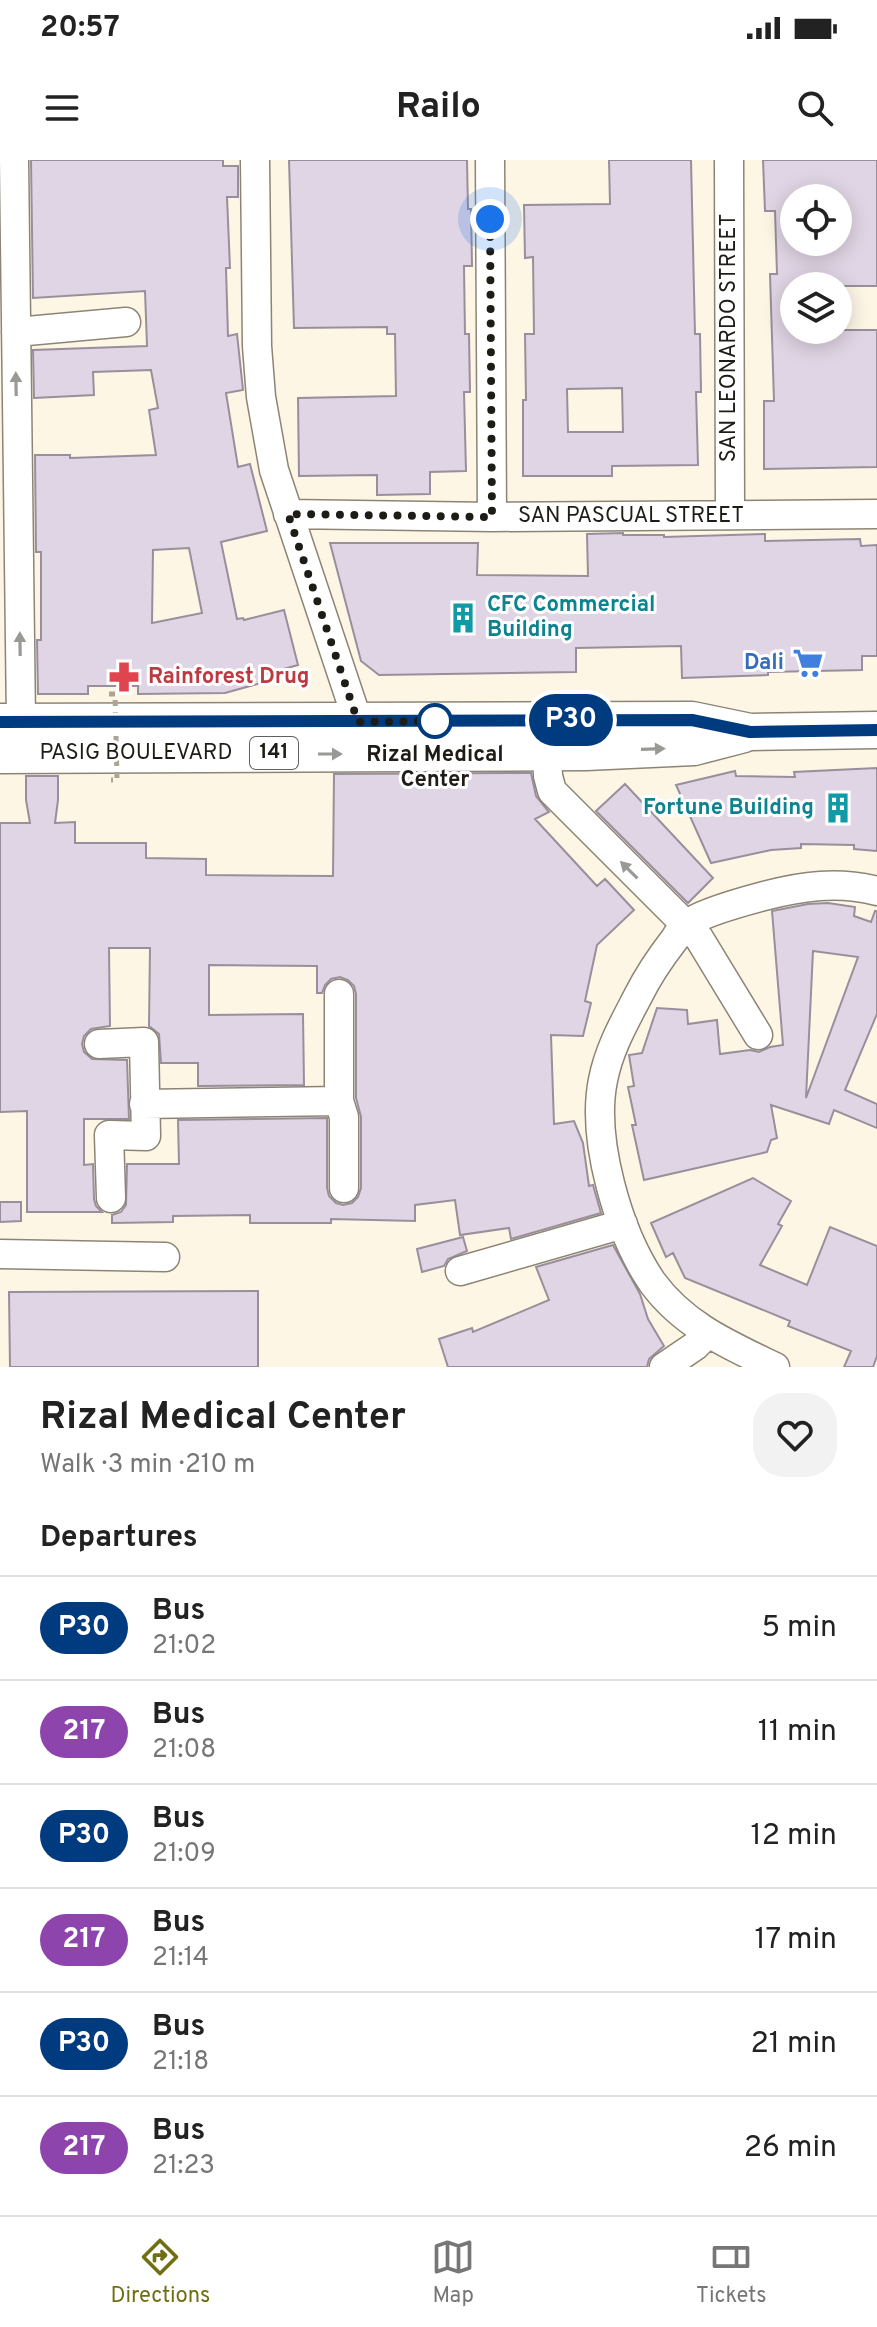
<!DOCTYPE html>
<html lang="en">
<head>
<meta charset="utf-8">
<style>
	:root { --surface:#fff; --page:#f2f2f2; --text:#222; --muted:#767676; --line:#e0e0e0; --accent:#706f12 }
	body { margin:0; font-family:Overpass,sans-serif; background:var(--page); color:var(--text); height:100vh; display:flex; flex-direction:column; font-size:30px; white-space:nowrap }
	* { box-sizing:border-box; margin:0 }
	p { font-size:26px; color:var(--muted) }
	.icon { flex:none; width:44px; height:44px; fill:none; stroke:currentColor; stroke-width:2; stroke-linecap:round; stroke-linejoin:round }
	.map { position:relative; height:1207px; overflow:hidden }
	.drawer { display:flex; flex-direction:column; background:var(--surface); flex:1 }
	.drawer>* { flex:none }
	.badge { padding:0 16px; border-radius:26px; font-size:28px; line-height:52px }
	.buttons { position:absolute; left:780px; top:24px; display:grid; gap:16px }
	.buttons a { display:grid; place-items:center; width:72px; height:72px; border-radius:50%; background:var(--surface); box-shadow:0 4px 20px #0003; font-size:40px }
	.you { position:absolute; width:40px; height:40px; margin:-20px; border:6px solid #fff; border-radius:50%; background:#1a73e8; box-shadow:0 0 0 12px #1a73e833 }
	.map>.badge { position:absolute; translate:-50% -50%; box-shadow:0 0 0 4px #fff }
	h2 { padding:0 40px; font-size:30px; line-height:72px }
	.round { display:grid; place-items:center; flex:none; width:84px; height:84px; border-radius:32px; background:var(--page) }
	.head { display:flex; align-items:center; justify-content:space-between; height:136px; padding:0 40px }
	h1 { font-size:38px; font-weight:700; line-height:60px }
	ul { padding:0; list-style:none }
	li { display:flex; align-items:center; gap:24px; height:104px; padding:0 40px; border-top:2px solid var(--line) }
	li div { flex:1 }
	li b { display:block; font-size:30px }
	li em { font-style:normal }
	li .badge { min-width:88px; font-weight:700; text-align:center }
	.status { display:flex; justify-content:space-between; align-items:center; height:56px; padding:0 40px; background:var(--surface); direction:ltr }
	.status svg { height:22px; fill:currentColor }
	header { display:flex; justify-content:space-between; align-items:center; height:104px; padding:0 40px; background:var(--surface); font-size:36px; font-weight:700 }
	.menu { display:flex; justify-content:space-around; align-items:center; height:112px; border-top:2px solid var(--line); background:var(--surface); font-size:22px; color:var(--muted) }
	.menu a { display:grid; justify-items:center; gap:4px }
	.menu .current { color:var(--accent) }
	.map>svg:first-child { display:block }
</style>
</head>
<body>
<div class="status"><b>20:57</b><svg viewBox="0 0 49 12"><path d="M0 12V9h3v3zM5 12V6h3v6zM10 12V3h3v9zM15 12V0h3v12zM26 1h20v11H26zM47 4h2v5h-2z"/></svg></div>
<header><svg class="icon" aria-label="menu" viewBox="0 0 24 24"><path d="M4 6h16M4 12h16M4 18h16"/></svg>Railo<svg class="icon" aria-label="search" viewBox="0 0 24 24"><circle cx="10" cy="10" r="6"/><path d="M15 15l6 6"/></svg></header>
<div class="map">
<svg width="877" height="1207" viewBox="0 0 877 1207">
	<rect width="100%" height="100%" fill="#fef6e5"/>
	<path fill="#e0d5e4" stroke="#998f9c" stroke-width="2" fill-rule="evenodd" d="M31 0H223V6H238V37H227L230 108H226L228 176 237 174 243 230 226 233 238 307 250 304 267 371 221 382 237 459 243 458 244 460 284 450 298 505 259 516 261 523 225 533 138 534V526H88V534H38L37 480H41V392H36L35 295H70V298L156 295 149 250 158 248 151 210 93 212 94 235 34 238 33 190 147 186 145 131 33 138ZM189 388 202 453 152 463 153 390Z
		M289 0H467L468 49H471L472 106H464L465 174H469L470 232H464L466 311 430 312V334L377 335V315L299 316 298 238 396 236 395 174H387V167L294 168Z
		M609 0H691L695 174H700L701 232H696L698 305 612 306V316H523V240H526L525 174H534L533 97 525 98 524 45 610 44ZM622 228 623 272H568L567 229Z
		M763 0H877V126H794V170H877V307L764 309V241H774L770 114H777L775 51H765ZM794 38H838V82H794Z
		M623 373V375H664V377L765 374V381L860 379 861 386 877 385V496H862V510L768 512V515L682 518 681 486 576 488V512L379 515 361 501 330 383H478L477 415 588 416 587 374Z
		M877 608V691L854 689V685L801 684V688L771 690 711 703 676 625 735 611 736 616 795 617 794 612Z
		M531 613 536 636 549 652 535 659 597 726 605 719 634 750 597 785 585 841 591 843 583 876 551 875 554 964 574 961 583 983 589 1026 593 1025 601 1053 511 1079 509 1068 460 1075 455 1040 415 1045V1061L331 1059V1063H250V1055L173 1056V1062L112 1063V1055L121 1052 126 1045 127 1004H179L178 960 327 958V1028L329 1036 336 1043 343 1045 352 1043 358 1037 361 1028V957L356 938V834L354 826 348 820 340 817 331 819 325 825 322 833H317V806L209 805V855L303 854 304 925 198 926V903H161L159 874 149 866 150 788H109L110 866 91 869 84 876 82 884 84 892 92 899 127 900 129 959H84V1005L93 1004 94 1039 96 1046 102 1052H27V951L0 952V663H30L26 640V616H58V640L55 663 75 662V683H146V698L206 699V715L333 716 334 614Z
		M625 624 713 718 688 743 596 651Z
		M828 743 855 747 854 756 871 762 875 751H877V854L845 930 877 944V968L834 950 829 964 771 945 777 978 771 980 767 992 644 1020 632 965H636L628 927 634 926 629 895 642 893 657 848 687 850 688 864 717 860 720 894 750 890 759 892 770 887 783 885 772 751 808 744ZM813 791 858 797 806 938Z
		M753 1018 791 1041 778 1064 782 1066 760 1105 807 1125 830 1067 877 1086V1196L873 1207H844L851 1191 788 1166 790 1161 685 1118 673 1093 666 1097 651 1063Z
		M0 1042H21V1061L0 1062Z
		M463 1077 467 1091 448 1099 444 1106 422 1112 417 1089Z
		M613 1085 640 1134 648 1159 664 1186 649 1199 647 1207H448L439 1179 472 1168 473 1172 549 1140 536 1107Z
		M258 1131V1207H10L9 1132Z"/>
	<g fill="none" stroke-linecap="round" stroke-linejoin="round">
		<g stroke="#8c8576" stroke-width="31">
			<path id="minor" d="M14 0 21 562
				M255 0 257 186 261 237 274 310 358 562
				M490 0 492 357
				M729 0 730 355
				M16 172 126 162
				M288 354 492 357 877 354
				M547 592 548 616 552 631 699 778 758 875
				M99 884 144 882 146 976 109 975 111 1038
				M339 941 344 957V1028
				M144 944 339 941V834
				M0 1094 165 1097
				M460 1111 623 1064
				M664 1207 695 1186 707 1174
				M775 1207C729 1185 683 1165 652 1122 618 1072 591 979 603 920 609 889 624 863 638 836 648 816 660 798 674 780 677 776 680 769 684 766 698 754 745 741 764 736 802 726 838 721 877 731"/>
		</g>
		<g stroke="#8c8576" stroke-width="39">
			<path id="major" d="M0 562 692 560 750 572 877 570
				M0 595 586 592 694 587 744 574"/>
		</g>
		<use href="#minor" stroke="#fff" stroke-width="28"/>
		<use href="#major" stroke="#fff" stroke-width="36"/>
		<path stroke="#aaa598" stroke-width="5" stroke-dasharray="6 6" stroke-linecap="butt" d="M109 534H115L117 620H111"/>
	</g>
	<defs><path id="oneway-solid" d="M-6-.8H1V-3.2L6.5 0L1 3.2V.8H-6Z" transform="scale(2)"/></defs>
	<g fill="#9a9996">
		<use href="#oneway-solid" transform="translate(16 224) rotate(-91)"/>
		<use href="#oneway-solid" transform="translate(20 484) rotate(-91)"/>
		<use href="#oneway-solid" transform="translate(653 589) rotate(-2)"/>
		<use href="#oneway-solid" transform="translate(330 594)"/>
		<use href="#oneway-solid" transform="translate(629 710) rotate(-135)"/>
	</g>
	<g fill="none" stroke-linecap="round" stroke-linejoin="round">
		<g stroke="#fff" stroke-width="18">
			<path id="line" d="M0 562 692 560 750 572 877 570"/>
		</g>
		<use href="#line" stroke="#003b80" stroke-width="12"/>
		<path stroke="#1e1c16" stroke-width="8" stroke-dasharray="0 14.4" d="M435 561H448L358 562 288 354 492 357 490 59"/>
	</g>
	<defs>
		<g id="building-bare" transform="scale(2.4)"><path d="M-4-6H4V6H1V3H-1V6H-4ZM-2.5-4.3h1.7v1.8h-1.7ZM.8-4.3h1.7v1.8H.8ZM-2.5-1h1.7V.8h-1.7ZM.8-1h1.7V.8H.8Z" fill="#0f9aa8" stroke="#fff" stroke-width="2.5" paint-order="stroke"/></g>
		<g id="supermarket-bare" transform="scale(2.4)"><path d="M-6-5.5h2.5l.6 2H6L4.5 2H-2.5L-4.4-4H-6ZM-1.5 3.2a1.3 1.3 0 1 0 .1 0ZM3 3.2a1.3 1.3 0 1 0 .1 0Z" fill="#3f7fe0" stroke="#fff" stroke-width="2.5" paint-order="stroke"/></g>
		<g id="pharmacy-bare" transform="scale(2.4)"><path d="M-2-6h4v4h4v4h-4v4h-4v-4h-4v-4h4Z" fill="#e0444e" stroke="#fff" stroke-width="2.5" paint-order="stroke"/></g>
	</defs>
	<g fill-rule="evenodd">
		<use href="#building-bare" x="463" y="458"/>
		<use href="#supermarket-bare" x="808" y="503"/>
		<use href="#pharmacy-bare" x="124" y="517"/>
		<use href="#building-bare" x="838" y="648"/>
	</g>
	<circle fill="#fff" stroke="#003b80" stroke-width="4" cx="435" cy="561" r="16"/>
	<g text-anchor="middle" dominant-baseline="central" stroke-width="6" stroke-linejoin="round" paint-order="stroke">
		<rect fill="#fff" stroke="#62605c" stroke-width="2" x="250" y="577" width="48" height="32" rx="6"/>
		<g font-size="20" font-weight="bold" fill="#1e1c16">
			<text x="274" y="593">141</text>
		</g>
		<g font-size="22" fill="#1e1c16" stroke="#fff">
			<text transform="translate(729 178) rotate(-90)">SAN LEONARDO STREET</text>
			<text x="631" y="356">SAN PASCUAL STREET</text>
			<text x="136" y="593">PASIG BOULEVARD</text>
		</g>
		<g font-size="22" font-weight="bold" fill="#0d838f" stroke="#fff" text-anchor="start">
			<text x="487" y="445">CFC Commercial<tspan x="487" dy="25">Building</tspan></text>
			<text x="814" y="648" text-anchor="end">Fortune Building</text>
		</g>
		<g font-size="22" font-weight="bold" fill="#366cbe" stroke="#fff" text-anchor="end">
			<text x="784" y="503">Dali</text>
		</g>
		<g font-size="22" font-weight="bold" fill="#be3a42" stroke="#fff" text-anchor="start">
			<text x="148" y="517">Rainforest Drug</text>
		</g>
		<g font-size="22" font-weight="bold" fill="#1e1c16" stroke="#fff">
			<text x="435" y="595">Rizal Medical<tspan x="435" dy="25">Center</tspan></text>
		</g>
	</g>
</svg>
<div class="buttons">
<a><svg class="icon" aria-label="locate" viewBox="0 0 24 24"><circle cx="12" cy="12" r="6"/><path d="M12 2v4M12 18v4M2 12h4M18 12h4"/></svg></a>
<a><svg class="icon" aria-label="layers" viewBox="0 0 24 24"><path d="M12 4l9 5-9 5-9-5zM3 14l9 5 9-5"/></svg></a>
</div>
<div class="you" style="left:490px;top:59px"></div>
<b class="badge" style="left:571px;top:560px;background:#003b80;color:#fff">P30</b>
</div>
<section class="drawer">
<div class="head"><div><h1>Rizal Medical Center</h1><p>Walk · 3 min · 210 m</p></div><a class="round"><svg class="icon" aria-label="heart" viewBox="0 0 24 24"><path d="M12 20l-8-8c-3-5 5-10 8-4 3-6 11-1 8 4z"/></svg></a></div>
<h2>Departures</h2>
<ul>
<li><span class="badge" style="background:#003b80;color:#fff">P30</span><div><b>Bus</b><p>21:02</p></div><em>5 min</em></li>
<li><span class="badge" style="background:#8e44ad;color:#fff">217</span><div><b>Bus</b><p>21:08</p></div><em>11 min</em></li>
<li><span class="badge" style="background:#003b80;color:#fff">P30</span><div><b>Bus</b><p>21:09</p></div><em>12 min</em></li>
<li><span class="badge" style="background:#8e44ad;color:#fff">217</span><div><b>Bus</b><p>21:14</p></div><em>17 min</em></li>
<li><span class="badge" style="background:#003b80;color:#fff">P30</span><div><b>Bus</b><p>21:18</p></div><em>21 min</em></li>
<li><span class="badge" style="background:#8e44ad;color:#fff">217</span><div><b>Bus</b><p>21:23</p></div><em>26 min</em></li>
</ul>
</section>
<nav class="menu">
<a class="current"><svg class="icon" aria-label="directions" viewBox="0 0 24 24"><path d="M12 3l9 9-9 9-9-9zM9 14v-3h6M13 9l2 2-2 2"/></svg>Directions</a>
<a><svg class="icon" aria-label="map" viewBox="0 0 24 24"><path d="M3 6l6-2 6 2 6-2v14l-6 2-6-2-6 2zM9 4v14M15 6v14"/></svg>Map</a>
<a><svg class="icon" aria-label="tickets" viewBox="0 0 24 24"><path d="M3 7h18v10H3zM15 7v10"/></svg>Tickets</a>
</nav>
</body>
</html>
